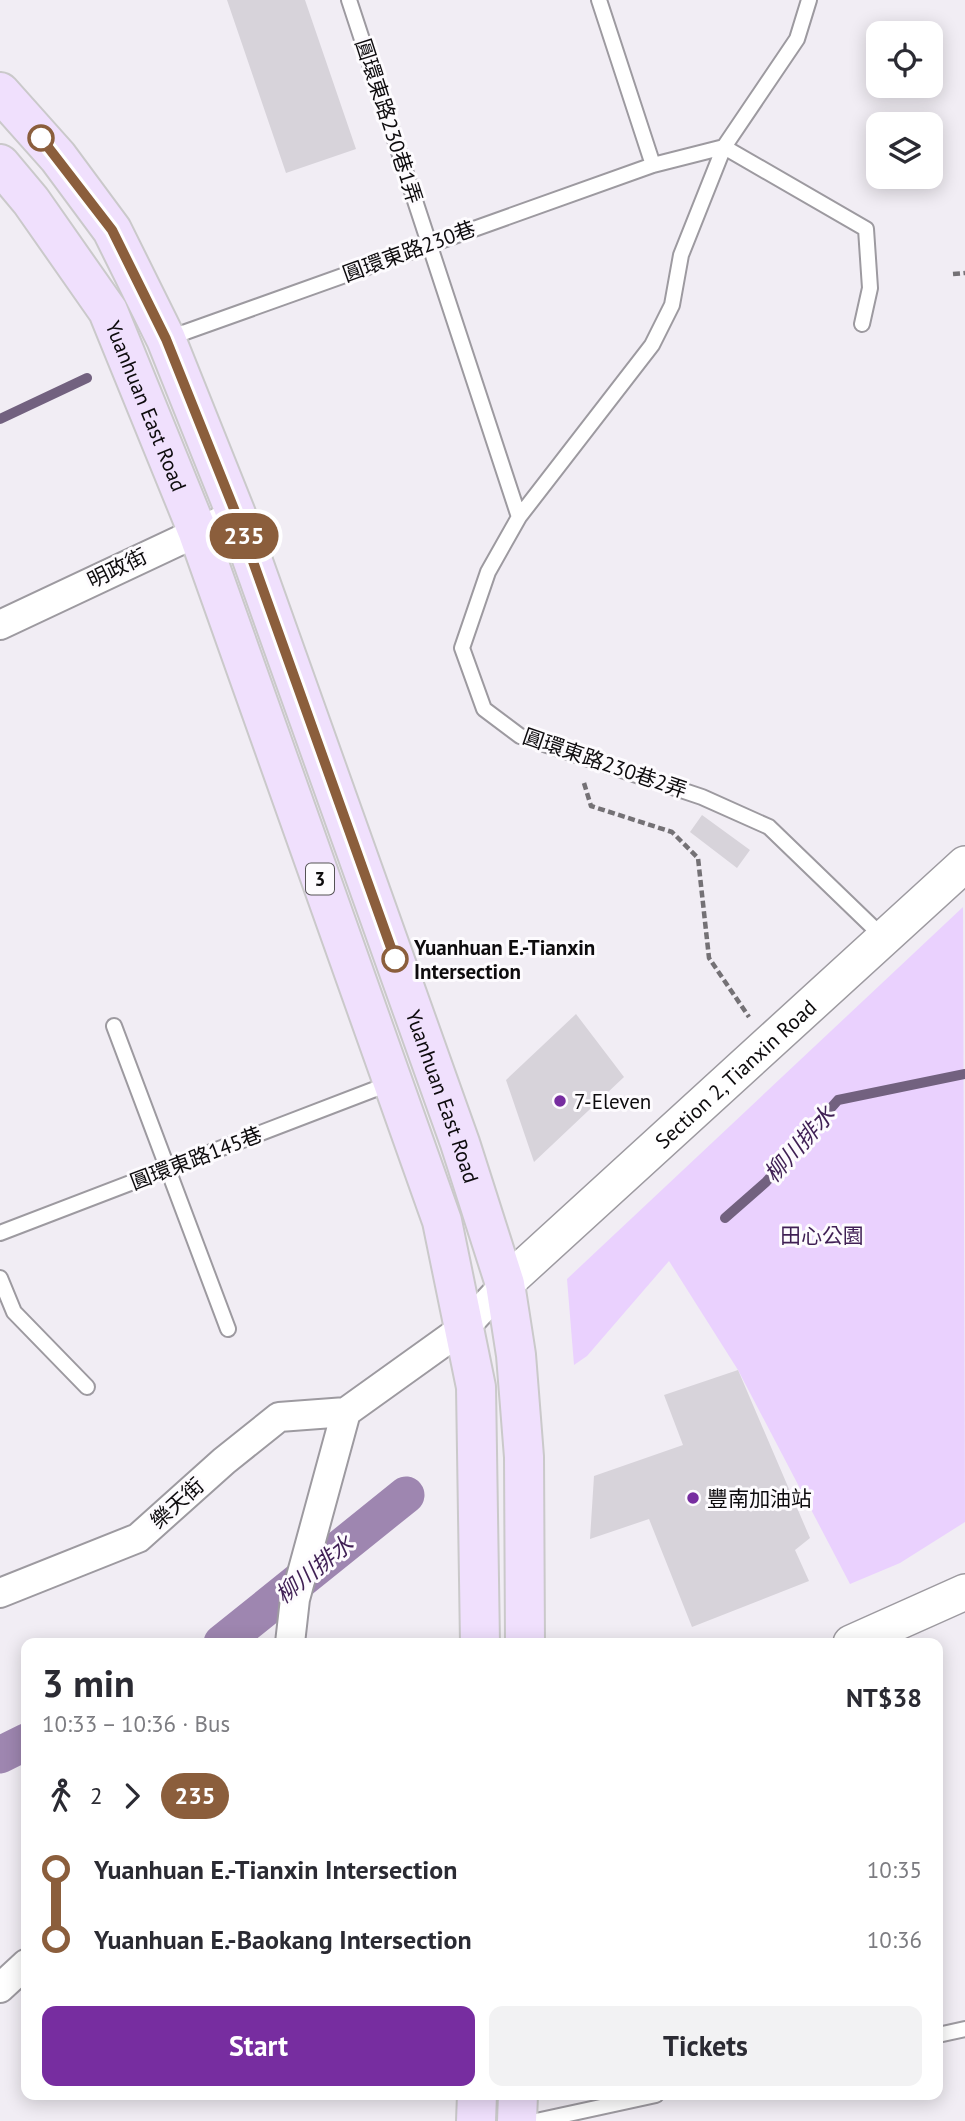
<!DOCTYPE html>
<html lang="en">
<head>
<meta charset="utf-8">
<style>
	:root { --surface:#fff; --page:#f2f2f3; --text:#2b2b33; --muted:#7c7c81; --accent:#772da0 }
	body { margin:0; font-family:"PT Sans","Noto Sans TC",sans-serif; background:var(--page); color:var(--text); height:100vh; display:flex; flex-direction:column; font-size:26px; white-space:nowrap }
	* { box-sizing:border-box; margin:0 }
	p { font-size:23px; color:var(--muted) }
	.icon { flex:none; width:38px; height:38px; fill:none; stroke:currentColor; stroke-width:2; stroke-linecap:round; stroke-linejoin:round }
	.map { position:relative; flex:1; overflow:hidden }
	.side { position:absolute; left:21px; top:1638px; width:922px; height:462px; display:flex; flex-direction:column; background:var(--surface); border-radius:14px; box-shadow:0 4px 18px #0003 }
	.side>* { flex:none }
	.badge { padding:0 14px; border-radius:23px; font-size:24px; line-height:46px }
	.fabs { position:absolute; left:866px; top:21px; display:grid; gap:14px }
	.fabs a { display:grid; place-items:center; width:77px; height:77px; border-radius:14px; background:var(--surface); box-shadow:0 4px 18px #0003; font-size:35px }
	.map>.badge { position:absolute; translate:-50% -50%; box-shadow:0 0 0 4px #fff }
	.legs { display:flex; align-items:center; gap:10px; height:77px; padding:0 21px; font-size:23px }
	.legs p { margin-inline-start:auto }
	.headline { display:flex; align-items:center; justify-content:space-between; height:119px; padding:0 21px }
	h1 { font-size:38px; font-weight:700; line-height:52px }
	.primary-button { display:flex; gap:14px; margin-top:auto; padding:14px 21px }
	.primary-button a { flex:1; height:80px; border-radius:14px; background:var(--accent); color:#fff; font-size:28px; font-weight:700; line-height:80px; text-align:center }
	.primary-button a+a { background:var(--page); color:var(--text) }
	ul { padding:0 21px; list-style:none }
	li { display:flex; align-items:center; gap:24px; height:70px; font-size:26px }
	li i { display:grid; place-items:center; width:10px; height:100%; margin:0 9px; background:currentColor }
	li i::after { content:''; width:18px; height:18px; margin:-9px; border:5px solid; border-radius:50%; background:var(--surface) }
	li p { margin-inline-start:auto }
	li:first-child i { background:linear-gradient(#0000 50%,currentColor 0) }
	li:last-child i { background:linear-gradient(currentColor 50%,#0000 0) }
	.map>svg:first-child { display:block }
</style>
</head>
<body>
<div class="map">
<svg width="965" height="2121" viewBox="0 0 965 2121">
	<rect width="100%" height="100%" fill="#f1edf4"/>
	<path fill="#ead1fe" d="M963 907 965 1522 900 1563 850 1584 738 1370 669 1261 587 1356 574 1365 567 1279Z"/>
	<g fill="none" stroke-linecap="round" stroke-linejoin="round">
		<path stroke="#72617f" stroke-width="10" d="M0 419 87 378
			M725 1218 766 1182 838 1100 965 1074"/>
		<path stroke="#9e86b0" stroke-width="37" d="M222 1643 406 1495
			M0 1755 26 1742"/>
	</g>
	<path fill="#d7d3da" d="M227 0H305L356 149 286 173Z
		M702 815 750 850 737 868 690 832Z
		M576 1014 624 1077 534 1162 506 1080Z
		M738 1370 810 1538 795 1550 809 1581 692 1627 649 1519 590 1539 594 1476 683 1445 664 1395Z"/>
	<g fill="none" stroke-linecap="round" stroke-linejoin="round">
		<g stroke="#9d9aa0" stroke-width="18">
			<path id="service" d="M349 0 519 517 488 572 462 648 484 709 520 736 702 797 769 827 884 938
				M599 0 653 165
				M724 147 866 229 870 288 862 324
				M166 339 653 165 724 147
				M519 517 652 345 672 305 681 255 724 147 797 39 809 0
				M114 1026 228 1329
				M0 1233 391 1083
				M0 1278 14 1312 87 1387
				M938 2035 965 2029
				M536 2121 656 2095"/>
		</g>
		<g stroke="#9d9aa0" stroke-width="32">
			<path id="minor" d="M0 625 236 514
				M0 1593 138 1538 224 1461 279 1417 346 1412
				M290 1643 295 1599 346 1412 466 1326 505 1284
				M0 1988 26 1964"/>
		</g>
		<g stroke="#9d9aa0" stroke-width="38">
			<g id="tertiary">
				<path id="s1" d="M505 1284 965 864"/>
				<path d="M851 1643 965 1592"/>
			</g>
		</g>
		<g stroke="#cac9ca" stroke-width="42">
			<g id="primary">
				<path id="s2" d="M0 92 58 157 112 230 166 339 236 514 460 1143 505 1284 516 1355 524 1457 525 1643"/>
				<path id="s3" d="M0 164 31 201 108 311 197 530 442 1221 476 1387 480 1643"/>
				<path d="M476 2121 477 2095"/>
				<path d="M517 2121 518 2095"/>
			</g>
		</g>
		<path stroke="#747175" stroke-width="4.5" stroke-dasharray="7 3.5" stroke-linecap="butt" d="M953 274 965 273
			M584 783 591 806 672 832 698 858 709 958 749 1017"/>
		<use href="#service" stroke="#fff" stroke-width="14"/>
		<use href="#minor" stroke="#fff" stroke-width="28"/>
		<use href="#tertiary" stroke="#fff" stroke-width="35"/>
		<use href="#primary" stroke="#f0e0fd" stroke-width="38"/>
	</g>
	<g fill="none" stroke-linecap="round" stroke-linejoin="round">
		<g stroke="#fff" stroke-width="16">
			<path id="line-1" d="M41 138 112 230 166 339 236 514 395 959"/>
		</g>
		<use href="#line-1" stroke="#8b5e3c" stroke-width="10"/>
	</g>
	<g fill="#fff" stroke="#8b5e3c" stroke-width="3.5">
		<circle cx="41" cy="138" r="12"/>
		<circle cx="395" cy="959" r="12"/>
	</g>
	<g fill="#772da0" stroke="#fdfbfe" stroke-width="2.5">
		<circle cx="560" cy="1101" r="7"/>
		<circle cx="693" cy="1498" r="7"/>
	</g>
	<g text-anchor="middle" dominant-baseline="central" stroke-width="6" stroke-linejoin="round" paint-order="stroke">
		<rect fill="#fdfbfe" stroke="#555355" stroke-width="2" x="306" y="863.5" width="28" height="31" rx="5"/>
		<g font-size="19" font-weight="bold" fill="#0d0b0d">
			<text x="320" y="879">3</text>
		</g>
		<g font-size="21" fill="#0d0b0d" stroke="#fdfbfe">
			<text transform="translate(389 121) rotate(72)">圓環東路230巷1弄</text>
			<text transform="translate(409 251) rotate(-20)">圓環東路230巷</text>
			<text stroke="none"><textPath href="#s3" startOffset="285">Yuanhuan East Road</textPath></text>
			<text transform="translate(117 568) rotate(-26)">明政街</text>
			<text transform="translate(605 763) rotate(19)">圓環東路230巷2弄</text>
			<text stroke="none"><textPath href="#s1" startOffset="312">Section 2, Tianxin Road</textPath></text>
			<text stroke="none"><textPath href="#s2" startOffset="1106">Yuanhuan East Road</textPath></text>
			<text transform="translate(196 1158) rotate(-21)">圓環東路145巷</text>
			<text transform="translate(177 1503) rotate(-42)">樂天街</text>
		</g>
		<g font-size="21" font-weight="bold" fill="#0d0b0d" stroke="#fdfbfe" text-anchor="start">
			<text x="414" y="947">Yuanhuan E.-Tianxin<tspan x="414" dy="24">Intersection</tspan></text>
		</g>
		<g font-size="21" fill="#0d0b0d" stroke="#fdfbfe" text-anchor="start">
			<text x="574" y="1101">7-Eleven</text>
			<text x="707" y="1498">豐南加油站</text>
		</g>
		<g font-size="21" fill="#3f1f54" stroke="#fdfbfe">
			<text x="822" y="1235">田心公園</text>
		</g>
		<g font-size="23" font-style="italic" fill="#3f1f54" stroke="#fdfbfe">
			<text transform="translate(799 1144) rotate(-48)">柳川排水</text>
			<text transform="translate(314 1569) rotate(-39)">柳川排水</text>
		</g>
	</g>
</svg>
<div class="fabs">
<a><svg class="icon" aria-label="locate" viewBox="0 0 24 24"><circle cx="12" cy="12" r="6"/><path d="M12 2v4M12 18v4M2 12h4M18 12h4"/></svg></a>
<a><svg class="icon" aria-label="layers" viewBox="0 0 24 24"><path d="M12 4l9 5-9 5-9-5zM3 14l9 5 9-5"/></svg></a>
</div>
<b class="badge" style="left:244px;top:536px;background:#8b5e3c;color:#fff">235</b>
<section class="side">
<div class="headline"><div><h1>3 min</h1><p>10:33 – 10:36 · Bus</p></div><b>NT$38</b></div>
<div class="legs"><svg class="icon" aria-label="walk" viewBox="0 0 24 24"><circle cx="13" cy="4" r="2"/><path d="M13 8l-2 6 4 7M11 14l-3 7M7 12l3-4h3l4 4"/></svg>2<svg class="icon" aria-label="forward" viewBox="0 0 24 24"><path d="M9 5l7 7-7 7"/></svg><b class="badge" style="background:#8b5e3c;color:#fff">235</b></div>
<ul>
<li><i style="color:#8b5e3c"></i><b>Yuanhuan E.-Tianxin Intersection</b><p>10:35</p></li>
<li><i style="color:#8b5e3c"></i><b>Yuanhuan E.-Baokang Intersection</b><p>10:36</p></li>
</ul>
<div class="primary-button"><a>Start</a><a>Tickets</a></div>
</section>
</div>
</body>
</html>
